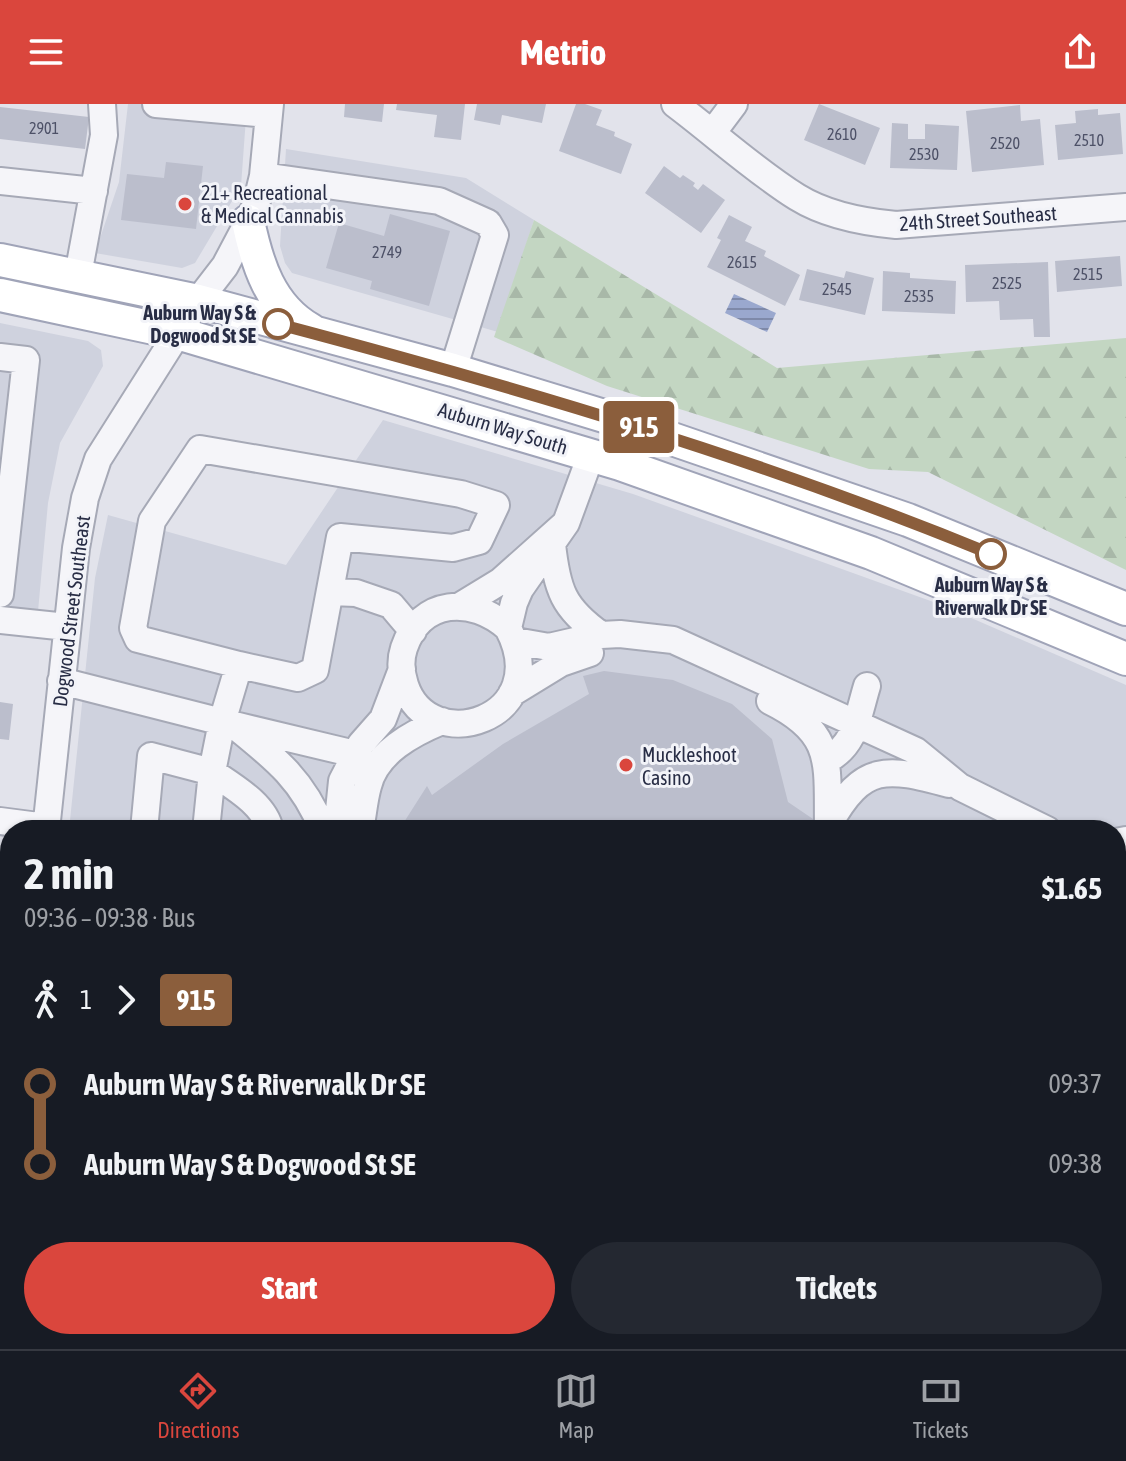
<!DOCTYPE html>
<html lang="en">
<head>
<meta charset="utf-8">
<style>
	:root { --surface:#171b24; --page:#242831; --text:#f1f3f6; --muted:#9ea1a6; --line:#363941; --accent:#da463d }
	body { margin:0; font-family:"Asap Condensed",sans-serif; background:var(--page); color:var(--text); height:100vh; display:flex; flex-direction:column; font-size:30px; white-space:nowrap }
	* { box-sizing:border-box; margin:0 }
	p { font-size:26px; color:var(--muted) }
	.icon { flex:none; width:44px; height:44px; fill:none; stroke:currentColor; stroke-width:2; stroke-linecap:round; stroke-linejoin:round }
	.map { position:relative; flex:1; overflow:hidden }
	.panel { position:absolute; left:0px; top:716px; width:1126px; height:530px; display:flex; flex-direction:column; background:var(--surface); border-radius:32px 32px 0 0; box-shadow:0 2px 6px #0004 }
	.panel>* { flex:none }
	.badge { padding:0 16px; border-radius:6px; font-size:28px; line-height:52px }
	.map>.badge { position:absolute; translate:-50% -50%; box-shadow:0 0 0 4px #fff }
	.legs { display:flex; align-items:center; gap:12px; height:88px; padding:0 24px; font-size:26px }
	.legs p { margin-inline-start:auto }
	.headline { display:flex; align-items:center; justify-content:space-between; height:136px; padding:0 24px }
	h1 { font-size:44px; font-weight:700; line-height:60px }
	.action { display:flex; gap:16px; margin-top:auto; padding:16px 24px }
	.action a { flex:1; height:92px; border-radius:48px; background:var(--accent); color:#fff; font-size:32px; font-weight:700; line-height:92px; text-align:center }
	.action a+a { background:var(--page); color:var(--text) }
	ul { padding:0 24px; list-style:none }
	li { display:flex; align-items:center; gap:28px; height:80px; font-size:30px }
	li i { display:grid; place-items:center; width:12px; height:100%; margin:0 10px; background:currentColor }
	li i::after { content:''; width:20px; height:20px; margin:-10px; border:6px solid; border-radius:50%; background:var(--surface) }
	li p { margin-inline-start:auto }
	li:first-child i { background:linear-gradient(#0000 50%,currentColor 0) }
	li:last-child i { background:linear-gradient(currentColor 50%,#0000 0) }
	header { display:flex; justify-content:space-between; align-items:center; height:104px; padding:0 24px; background:var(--accent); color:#fff; font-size:36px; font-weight:700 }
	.menu { display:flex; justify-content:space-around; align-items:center; height:112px; border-top:2px solid var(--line); background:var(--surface); font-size:22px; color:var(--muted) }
	.menu a { display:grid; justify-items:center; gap:4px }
	.menu .on { color:var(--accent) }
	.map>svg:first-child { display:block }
</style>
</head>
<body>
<header><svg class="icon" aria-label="menu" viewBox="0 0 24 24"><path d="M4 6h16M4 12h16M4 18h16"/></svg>Metrio<svg class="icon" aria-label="share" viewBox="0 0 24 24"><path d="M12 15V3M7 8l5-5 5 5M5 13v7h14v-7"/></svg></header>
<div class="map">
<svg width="1126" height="1245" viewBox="0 0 1126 1245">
	<defs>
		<pattern id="forest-firs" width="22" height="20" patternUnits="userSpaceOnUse" patternTransform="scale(2)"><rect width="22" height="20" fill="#c3d6c2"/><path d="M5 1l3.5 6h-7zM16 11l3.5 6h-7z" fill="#a8b8a8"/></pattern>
		<pattern id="water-rules" width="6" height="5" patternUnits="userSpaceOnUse" patternTransform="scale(2)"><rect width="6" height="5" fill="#9aa8ce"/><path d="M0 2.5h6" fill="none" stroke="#7e89a9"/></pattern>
	</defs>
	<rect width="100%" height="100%" fill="#e2e3eb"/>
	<path fill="#cfd2de" d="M128 0H247L241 82 195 159 182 164 95 149 119 78Z
		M286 45 466 74 534 116 498 228 292 169 285 159 280 142Z
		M0 219 88 237 101 246 103 262 60 339 48 399 36 529 0 525Z
		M383 316 633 390 939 500 1126 581V1245H14L15 1236H1116V726H69L95 474 108 411 286 461Z"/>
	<path fill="url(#forest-firs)" d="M534 116 777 264 1126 234V466L928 368 869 365 607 282 494 233Z"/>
	<path fill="url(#water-rules)" d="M734 190 776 209 767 228 725 209Z"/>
	<path fill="#bbbecc" d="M345 0H384L382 18 344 13Z
		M397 0H465L461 36 434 33 437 11 396 6Z
		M477 0H546L542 19 502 11 500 21 474 16Z
		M576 0H585L602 6 596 21 615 28 614 32 632 40 621 70 559 47Z
		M819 0 880 24 865 61 804 36Z
		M1020 1 1021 17 1040 15 1044 61 972 68 966 7Z
		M0 3 89 13 85 45 0 35Z
		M1098 5V11L1120 9 1123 50 1058 56 1055 21 1076 19 1075 7Z
		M892 19 908 20V35H925V20L959 22 957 66 890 64Z
		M166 58 203 62 196 125 121 116 127 70 164 74Z
		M664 62 680 74 683 71 695 79 693 82 698 86 703 80 725 96 701 129 645 89Z
		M390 110 450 127 429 202 370 185 372 177 326 164 339 119 384 132Z
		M729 111 752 123 745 137 766 147 764 152 800 171 785 202 707 163 721 136 717 134Z
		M1120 152 1122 182 1057 188 1055 157Z
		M1048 158 1050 233H1034L1033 215 1000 216 999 197 966 198 965 161Z
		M807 165 844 174 846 167 874 174 865 211 799 196Z
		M883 167 910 169V174L956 177 955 210 882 207Z
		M604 567 673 576 732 600 772 635 788 698 813 715 821 726H399L427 682 432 691 503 640 589 590 583 572Z
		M0 598 13 600 9 636 0 635Z
		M1116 953 1126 954V1245H52L53 1236H1116Z"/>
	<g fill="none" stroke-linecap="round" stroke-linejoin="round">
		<g stroke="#a6a9b6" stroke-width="30">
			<path id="minor" d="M156 0 269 10
				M675 0C715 30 754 66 797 93 826 111 863 118 896 121L1126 103
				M713 28 734 0
				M263 72 439 97 488 119 495 131 453 266
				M0 77 94 87
				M78 171 104 31 102 0
				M0 253 26 256 0 490
				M566 419 591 351
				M552 440C557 486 563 504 601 531
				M330 488 356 489 391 501 413 527
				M460 502 501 477 566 419 520 485 514 499 508 524C556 615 429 655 405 581 401 569 400 556 404 544 421 494 472 492 508 524
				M0 516 67 523
				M515 537 549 543 601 531 620 530 673 536 916 647 960 683 1047 726
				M61 577 234 621
				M512 589 561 559 590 549
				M770 597C835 629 827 659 828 722
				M827 656C856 641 858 611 867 582
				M0 717 46 723
				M829 720C863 659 886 663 949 680
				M46 726 76 444 85 394 98 355 198 197 225 162 244 126 256 101 263 72 270 0
				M144 726 151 652 212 668 222 618 239 561 138 535 133 524 152 417 200 345 461 390 496 401 479 437 453 444 340 433 315 566 298 574 239 561
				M206 726 212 668C232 682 265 700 270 726
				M323 726C303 676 275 654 234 621L355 650
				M337 726 342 677 361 640 383 615 402 565
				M360 726C363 711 364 696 368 682 376 648 413 629 442 617
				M1116 738 1126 736
				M1116 784H1119C1126 797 1126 804 1116 815
				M1116 857 1126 850
				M0 1166 10 1070"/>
		</g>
		<g stroke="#a0a4b8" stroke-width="36">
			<path id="major" d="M248 117C257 160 270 203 311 226
				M0 156 198 197 453 266 617 316 908 416 1126 505
				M0 191 177 229 620 360 871 449 1126 555"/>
		</g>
		<use href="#minor" stroke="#f5f5f9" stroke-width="26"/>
		<use href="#major" stroke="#fff" stroke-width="32"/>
	</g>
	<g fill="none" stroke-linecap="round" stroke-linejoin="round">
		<g stroke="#fff" stroke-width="18">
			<path id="line-1" d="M278 220C520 284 760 355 991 450"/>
		</g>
		<use href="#line-1" stroke="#8b5e3c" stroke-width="12"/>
	</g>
	<g fill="#da463d" stroke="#f2f3f8" stroke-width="3">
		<circle cx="185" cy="100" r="8"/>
		<circle cx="626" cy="661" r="8"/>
	</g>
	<g fill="#fff" stroke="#8b5e3c" stroke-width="4">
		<circle cx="278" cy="220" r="14"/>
		<circle cx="991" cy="450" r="14"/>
	</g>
	<g text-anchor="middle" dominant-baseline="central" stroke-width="6" stroke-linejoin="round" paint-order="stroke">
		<g font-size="16" fill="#4d5167">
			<text x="44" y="24">2901</text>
			<text x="842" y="30">2610</text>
			<text x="1089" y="36">2510</text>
			<text x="1005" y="39">2520</text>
			<text x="924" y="50">2530</text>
			<text x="387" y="148">2749</text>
			<text x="742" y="158">2615</text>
			<text x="1088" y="170">2515</text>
			<text x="1007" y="179">2525</text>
			<text x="837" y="185">2545</text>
			<text x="919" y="192">2535</text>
		</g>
		<g font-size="20" fill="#282d45" stroke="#f2f3f8" text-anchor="start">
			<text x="201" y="88">21+ Recreational<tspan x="201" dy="23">&amp; Medical Cannabis</tspan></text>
			<text x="642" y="650">Muckleshoot<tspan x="642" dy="23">Casino</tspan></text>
		</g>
		<g font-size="20" fill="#282d45" stroke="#f2f3f8">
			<text transform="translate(978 114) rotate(-4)">24th Street Southeast</text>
			<text transform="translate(503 324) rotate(17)">Auburn Way South</text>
			<text transform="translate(71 507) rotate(-83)">Dogwood Street Southeast</text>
		</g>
		<g font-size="20" font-weight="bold" fill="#282d45" stroke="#f2f3f8" text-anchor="end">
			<text x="256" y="208">Auburn Way S &amp;<tspan x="256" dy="23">Dogwood St SE</tspan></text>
			<text x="991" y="480" text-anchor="middle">Auburn Way S &amp;<tspan x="991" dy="23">Riverwalk Dr SE</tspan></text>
		</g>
	</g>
</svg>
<b class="badge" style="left:639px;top:323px;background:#8b5e3c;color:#fff">915</b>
<section class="panel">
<div class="headline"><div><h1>2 min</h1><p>09:36 – 09:38 · Bus</p></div><b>$1.65</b></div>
<div class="legs"><svg class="icon" aria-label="walk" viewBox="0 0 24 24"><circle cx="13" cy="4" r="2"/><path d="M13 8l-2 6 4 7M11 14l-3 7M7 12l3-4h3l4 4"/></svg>1<svg class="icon" aria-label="forward" viewBox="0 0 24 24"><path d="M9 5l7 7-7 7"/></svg><b class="badge" style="background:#8b5e3c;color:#fff">915</b></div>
<ul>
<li><i style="color:#8b5e3c"></i><b>Auburn Way S &amp; Riverwalk Dr SE</b><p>09:37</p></li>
<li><i style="color:#8b5e3c"></i><b>Auburn Way S &amp; Dogwood St SE</b><p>09:38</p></li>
</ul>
<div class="action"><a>Start</a><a>Tickets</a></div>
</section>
</div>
<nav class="menu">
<a class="on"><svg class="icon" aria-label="directions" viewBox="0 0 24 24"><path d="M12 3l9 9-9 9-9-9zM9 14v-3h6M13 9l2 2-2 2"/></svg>Directions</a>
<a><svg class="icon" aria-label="map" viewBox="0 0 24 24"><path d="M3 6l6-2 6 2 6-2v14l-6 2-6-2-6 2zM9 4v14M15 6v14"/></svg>Map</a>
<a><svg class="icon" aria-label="tickets" viewBox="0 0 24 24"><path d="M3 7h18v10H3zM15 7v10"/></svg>Tickets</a>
</nav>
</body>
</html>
